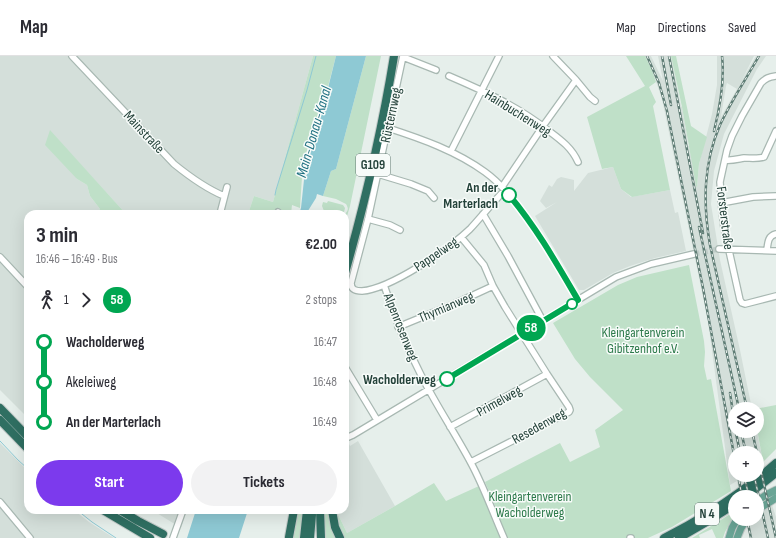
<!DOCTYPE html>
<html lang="en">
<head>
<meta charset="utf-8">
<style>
	:root { --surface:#fff; --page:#f2f2f3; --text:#2b2b33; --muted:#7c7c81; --line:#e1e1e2; --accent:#7c3aed }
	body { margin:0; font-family:"Sofia Sans Condensed",sans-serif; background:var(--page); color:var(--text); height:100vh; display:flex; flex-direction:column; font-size:15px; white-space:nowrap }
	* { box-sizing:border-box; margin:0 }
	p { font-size:13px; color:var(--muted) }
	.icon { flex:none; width:22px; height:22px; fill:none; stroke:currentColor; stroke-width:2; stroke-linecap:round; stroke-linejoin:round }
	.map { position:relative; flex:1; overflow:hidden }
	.panel { position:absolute; left:24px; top:154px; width:325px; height:304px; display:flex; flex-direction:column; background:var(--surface); border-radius:12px; box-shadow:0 4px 16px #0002 }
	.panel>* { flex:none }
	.badge { padding:0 8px; border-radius:13px; font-size:14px; line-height:26px }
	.controls { position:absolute; left:728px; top:346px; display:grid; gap:8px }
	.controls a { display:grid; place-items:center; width:36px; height:36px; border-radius:50%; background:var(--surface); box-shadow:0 4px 16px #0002; font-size:20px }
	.map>.badge { position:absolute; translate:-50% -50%; box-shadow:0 0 0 2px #fff }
	.legs { display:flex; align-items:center; gap:6px; height:44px; padding:0 12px; font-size:13px }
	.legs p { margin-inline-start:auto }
	.overview { display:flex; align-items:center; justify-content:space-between; height:68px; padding:0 12px }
	h1 { font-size:22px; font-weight:700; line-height:30px }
	.button { display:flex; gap:8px; margin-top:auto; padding:8px 12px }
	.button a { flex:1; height:46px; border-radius:24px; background:var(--accent); color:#fff; font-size:16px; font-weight:700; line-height:46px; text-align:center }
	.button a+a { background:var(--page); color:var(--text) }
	ul { padding:0 12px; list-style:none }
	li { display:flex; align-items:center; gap:14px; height:40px; font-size:15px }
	li i { display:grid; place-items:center; width:6px; height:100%; margin:0 5px; background:currentColor }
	li i::after { content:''; width:10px; height:10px; margin:-5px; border:3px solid; border-radius:50%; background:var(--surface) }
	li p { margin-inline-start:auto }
	li:first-child i { background:linear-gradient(#0000 50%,currentColor 0) }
	li:last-child i { background:linear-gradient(currentColor 50%,#0000 0) }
	header { display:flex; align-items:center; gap:24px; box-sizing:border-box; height:56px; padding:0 20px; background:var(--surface); border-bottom:1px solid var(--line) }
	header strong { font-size:19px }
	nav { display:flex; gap:22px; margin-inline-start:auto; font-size:14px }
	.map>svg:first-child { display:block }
</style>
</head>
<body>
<header>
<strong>Map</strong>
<nav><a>Map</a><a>Directions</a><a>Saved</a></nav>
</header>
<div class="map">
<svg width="776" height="482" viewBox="0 0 776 482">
	<rect width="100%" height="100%" fill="#e6efeb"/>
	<path fill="#d4dfda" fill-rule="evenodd" d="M0 0H313L273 146 254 140 248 158H126L50 75 77 123 87 129 90 140 100 153 95 158H28V362L0 334Z
		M645 0H651L663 25 658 0H671L681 50 682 51 687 80 688 90H689L697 131 699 108 712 58 717 29V0H754L742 24 756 0H766L757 13 724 78 714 115 711 148 720 204 740 294 752 353H735V375H757L764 411 757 415V397H735V419H752L738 430 737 425 730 429 708 265 662 43 652 14ZM727 27 737 33 721 61 726 30Z
		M613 111 621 133 631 141 670 134 675 157 678 156 686 195 655 202 630 210 613 217 584 234H579L535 160 557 146 546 152 540 145 549 129 552 131 557 123 561 121 574 124V135L588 117Z
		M345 380 350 390 358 385 395 450 347 477 336 454H345Z
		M0 387 28 415V454H74L89 466 114 482H0Z
		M772 449 776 461V482H750L748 471 753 463H757V459L759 457 764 453Z
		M152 454H187L181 472Z"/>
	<path fill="#bfe0c8" d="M313 0H336L321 57 303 105 300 152 292 149 291 158H248L254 140 273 146Z
		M366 0H381L350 150 345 167C345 164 344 161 345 158 348 154 349 153 346 148L336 143 323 140 331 115 336 113Z
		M626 0H645L652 14 656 26 649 31 656 46 653 50 670 134 632 141 621 133 613 111 602 113 587 61 645 30Z
		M671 0H676L691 70 707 81 699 108 697 131 696 130 682 51Z
		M50 74 126 158H95L100 153 90 140 87 129 77 123 45 89Z
		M328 145 343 149 345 152 344 156 341 158 324 155 322 150 323 146 327 147Z
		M689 209 704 285 705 296 704 310 707 324 711 323 731 435 672 471 648 482H633L634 479H630L628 481 626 482H507L495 453 496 452 485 426 560 387 570 406 600 391 595 374 623 354 590 321 575 303 553 267 618 229 637 221Z
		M776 349V393L763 406 757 373V353H754V351L760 352Z
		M434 427 446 445 479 430 501 482H341L338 476 336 454 347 477 395 450Z
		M296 454H303L300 482H291Z
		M323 454H330L338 482H322Z
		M735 455V458L725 476 723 482H716L712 473 699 479 700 482H692Z"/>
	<path fill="#8ec9d4" d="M336 0H366L336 113 331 115 323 140 317 138 316 142 306 158H299L301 152 306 105 327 36Z
		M196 454H248L239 482H187Z"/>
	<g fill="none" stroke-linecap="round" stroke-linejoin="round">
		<path stroke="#8ec9d4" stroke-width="1" d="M275 139 276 134 307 34 316 0
			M0 385 18 404 28 413
			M77 454 92 466 116 482"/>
		<path stroke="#bfccc8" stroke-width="5.5" stroke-dasharray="5.5 3" stroke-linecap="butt" d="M694 198 719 193"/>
		<g stroke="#a8b8b2" stroke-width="8">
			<path id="minor" d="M72 0 174 108C190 121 205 132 224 140
				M403 0 368 163 351 227C351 234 356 235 362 235 390 233 449 193 470 173 482 160 493 146 505 134
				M553 0 576 24 590 41 595 45
				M403 1 436 14
				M449 20C484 35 519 51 549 75 561 84 572 92 578 106
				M776 20C769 21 766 22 761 27L742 60 732 80 727 94 720 126 722 154 724 172 740 244 742 247 745 248 776 240
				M388 72C422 83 456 95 485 116 503 129 517 148 530 166 547 191 563 217 578 244
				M451 95 499 0
				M725 104C731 105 738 103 744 102 751 102 758 103 764 101L776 75
				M378 118 411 128 428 135 434 142
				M502 131 543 70 576 24
				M721 147 753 141 776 140
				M220 158 227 131
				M277 158 278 156
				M483 158 508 200 543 265
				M368 163 390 169 400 174
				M461 181 484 209 493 230 505 251 547 318 569 351 570 354 569 356 471 406
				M719 193 776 195
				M767 194C768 186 768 180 776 178
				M0 201 28 231
				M384 229C394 260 406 290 421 319 436 349 455 377 471 407 484 431 493 457 504 482
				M398 271 454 248 493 230
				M345 311 377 364
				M450 371 547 318
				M346 382 353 379 616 221 651 208 694 198
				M0 446 30 482
				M173 482 183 454
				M630 482H631"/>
		</g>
		<g stroke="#c2cac8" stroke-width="9">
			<path id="major" d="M757 445 766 439 776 434
				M757 454 776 442
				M729 482 732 472 737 463
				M737 482 741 472 747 463"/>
		</g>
		<g stroke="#c2cac8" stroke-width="10">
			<path id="highway" d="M345 217C365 146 382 74 394 0
				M0 352 28 381
				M0 364 28 393
				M745 441 776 417
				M103 454 150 482
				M120 454 138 465 163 478
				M320 454 321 482
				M332 454 335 471 340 482
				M289 481 294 454
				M304 482 307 454
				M310 482 312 459
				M664 482C704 462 742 437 776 407
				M679 482 710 464 735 448"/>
		</g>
		<use href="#minor" stroke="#fff" stroke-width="5.5"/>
		<use href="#major" stroke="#6aa596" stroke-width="7"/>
		<use href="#highway" stroke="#2f6f62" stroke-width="8"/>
		<g stroke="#5f7d75" stroke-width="2.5">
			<path id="rail" d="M647 0 659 27 667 55 703 232 735 404
				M662 0 671 49
				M669 0 703 177
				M714 75C720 51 725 25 722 0
				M699 171 739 353
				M730 337 735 370
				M747 353 710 189C703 148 703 108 720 69 731 45 746 23 759 0
				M741 375 746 397
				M752 375 776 482
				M736 377 740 397
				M738 419 742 441
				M744 419 749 441
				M754 419 768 482
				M747 463 751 482"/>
		</g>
		<use href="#rail" stroke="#f7fbf9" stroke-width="1" stroke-dasharray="3" stroke-linecap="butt"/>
	</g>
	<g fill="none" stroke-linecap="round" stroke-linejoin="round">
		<g stroke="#fff" stroke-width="9">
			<path id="line-1" d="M447 323 578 244C557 208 536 171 509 139"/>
		</g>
		<use href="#line-1" stroke="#00a651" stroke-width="6"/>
	</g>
	<g fill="#fff" stroke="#00a651" stroke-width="2">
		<circle cx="509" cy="139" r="7"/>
		<circle cx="572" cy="248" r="5"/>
		<circle cx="447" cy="323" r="7"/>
	</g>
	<g text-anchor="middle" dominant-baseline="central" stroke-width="3" stroke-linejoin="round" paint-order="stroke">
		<g fill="#f7fbf9" stroke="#637a73" stroke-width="1">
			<rect x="356" y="98" width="34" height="22" rx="3"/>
			<rect x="695" y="447" width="24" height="22" rx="3"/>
		</g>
		<g font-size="13" font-weight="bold" fill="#24423a">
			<text x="373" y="109">G109</text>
			<text x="707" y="458">N 4</text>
		</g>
		<g font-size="14" fill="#24423a" stroke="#f7fbf9">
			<text transform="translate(518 57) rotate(32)">Hainbuchenweg</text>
			<text transform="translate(391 59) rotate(-78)">Rüsternweg</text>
			<text transform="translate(144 76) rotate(47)">Mainstraße</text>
			<text transform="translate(725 162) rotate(83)">Forsterstraße</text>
			<text transform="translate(436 198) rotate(-34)">Pappelweg</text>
			<text transform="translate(446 251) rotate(-23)">Thymianweg</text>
			<text transform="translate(401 271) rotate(68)">Alpenrosenweg</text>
			<text transform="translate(499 345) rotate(-29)">Primelweg</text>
			<text transform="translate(539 370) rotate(-29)">Resedenweg</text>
		</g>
		<g font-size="14" font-weight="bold" fill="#24423a" stroke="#f7fbf9" text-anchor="end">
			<text x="498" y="131">An der<tspan x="498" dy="16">Marterlach</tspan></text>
			<text x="436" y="323">Wacholderweg</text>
		</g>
		<g font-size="14" fill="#2d7a4b" stroke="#f7fbf9">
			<text x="643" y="276">Kleingartenverein<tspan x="643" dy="16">Gibitzenhof e.V.</tspan></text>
			<text x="530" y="440">Kleingartenverein<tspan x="530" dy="16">Wacholderweg</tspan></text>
		</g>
		<g font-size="15" font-style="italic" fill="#1c6f80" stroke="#f7fbf9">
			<text transform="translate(314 76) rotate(-74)">Main-Donau-Kanal</text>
		</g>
	</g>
</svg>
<div class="controls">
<a><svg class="icon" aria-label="layers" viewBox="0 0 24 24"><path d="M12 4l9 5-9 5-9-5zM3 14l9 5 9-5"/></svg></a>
<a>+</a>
<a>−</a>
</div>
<b class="badge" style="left:531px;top:272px;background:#00a651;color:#fff">58</b>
<section class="panel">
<div class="overview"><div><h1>3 min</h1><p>16:46 – 16:49 · Bus</p></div><b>€2.00</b></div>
<div class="legs"><svg class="icon" aria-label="walk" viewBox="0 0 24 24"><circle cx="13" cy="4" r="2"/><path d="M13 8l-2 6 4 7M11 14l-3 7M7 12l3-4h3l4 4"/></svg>1<svg class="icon" aria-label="forward" viewBox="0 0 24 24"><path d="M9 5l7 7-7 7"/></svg><b class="badge" style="background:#00a651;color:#fff">58</b><p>2 stops</p></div>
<ul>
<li><i style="color:#00a651"></i><b>Wacholderweg</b><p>16:47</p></li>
<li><i style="color:#00a651"></i><span>Akeleiweg</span><p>16:48</p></li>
<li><i style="color:#00a651"></i><b>An der Marterlach</b><p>16:49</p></li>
</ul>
<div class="button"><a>Start</a><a>Tickets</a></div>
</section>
</div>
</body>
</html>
